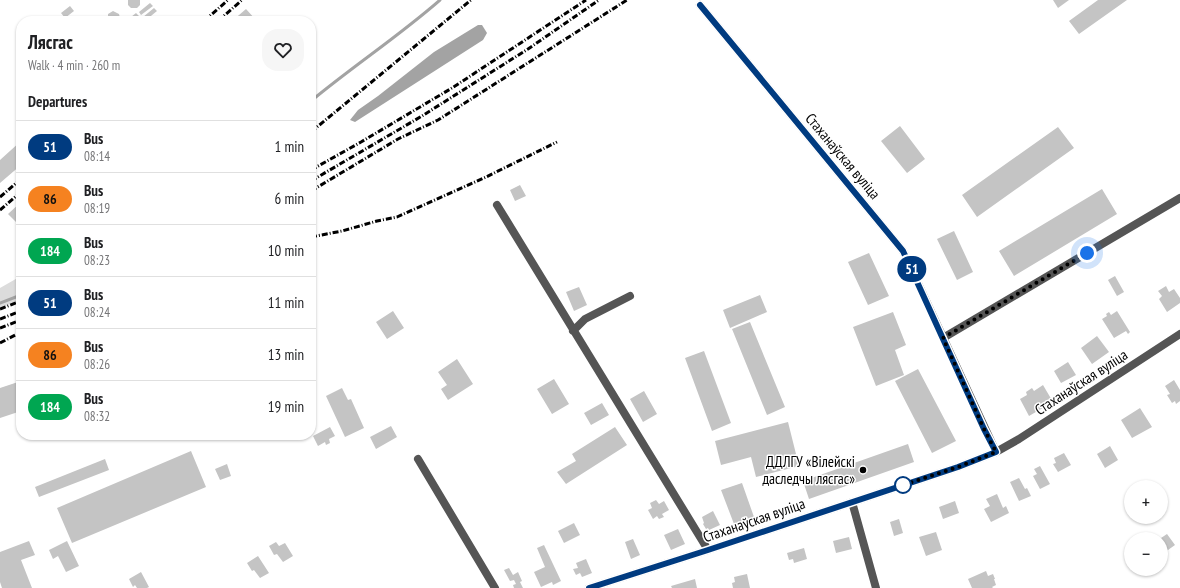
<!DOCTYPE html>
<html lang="en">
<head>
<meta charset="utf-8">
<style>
	:root { --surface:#fff; --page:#f6f6f6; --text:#202124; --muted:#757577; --line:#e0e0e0 }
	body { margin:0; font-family:"PT Sans Narrow",sans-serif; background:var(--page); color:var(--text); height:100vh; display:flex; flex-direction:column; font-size:15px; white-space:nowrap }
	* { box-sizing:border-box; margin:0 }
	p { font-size:13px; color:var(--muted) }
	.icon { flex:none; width:22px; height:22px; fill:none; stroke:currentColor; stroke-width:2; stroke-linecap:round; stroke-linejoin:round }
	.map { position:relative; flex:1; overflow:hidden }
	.details { position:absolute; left:16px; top:16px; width:300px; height:424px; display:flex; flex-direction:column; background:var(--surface); border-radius:16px; box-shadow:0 1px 3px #0004 }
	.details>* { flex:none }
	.badge { padding:0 8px; border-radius:13px; font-size:14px; line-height:26px }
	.tools { position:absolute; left:1124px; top:480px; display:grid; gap:8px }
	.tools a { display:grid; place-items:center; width:44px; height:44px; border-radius:50%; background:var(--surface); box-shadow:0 1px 3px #0004; font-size:20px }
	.you { position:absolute; width:20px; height:20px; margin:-10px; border:3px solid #fff; border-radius:50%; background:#1a73e8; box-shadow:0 0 0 6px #1a73e833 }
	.map>.badge { position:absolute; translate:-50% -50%; box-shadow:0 0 0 2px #fff }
	h2 { padding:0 12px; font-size:15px; line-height:36px }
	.round { display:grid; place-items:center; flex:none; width:42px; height:42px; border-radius:16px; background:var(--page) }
	.overview { display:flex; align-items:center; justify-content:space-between; height:68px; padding:0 12px }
	h1 { font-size:19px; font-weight:600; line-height:30px }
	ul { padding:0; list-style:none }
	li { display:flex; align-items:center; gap:12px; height:52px; padding:0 12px; border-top:1px solid var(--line) }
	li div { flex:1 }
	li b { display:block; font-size:15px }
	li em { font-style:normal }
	li .badge { min-width:44px; font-weight:700; text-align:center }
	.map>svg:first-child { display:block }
</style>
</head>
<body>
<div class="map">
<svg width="1180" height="588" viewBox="0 0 1180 588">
	<rect width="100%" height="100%" fill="#fff"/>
	<path fill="#dcdcdc" d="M21 276V300L0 308V288Z"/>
	<path fill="#a3a3a3" d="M478 25H482L487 33 483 40 355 122 350 120 358 110 378 96 434 52Z"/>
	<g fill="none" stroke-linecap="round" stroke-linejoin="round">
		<path stroke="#a3a3a3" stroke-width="3" d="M311 101C353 66 399 36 440 0
			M0 303 21 295"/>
	</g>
	<path fill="#c4c4c4" d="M128 0H140V5L137 8H131L128 5Z
		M1053 0H1069L1058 8Z
		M1098 0H1127L1079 34 1069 21Z
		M150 3 153 6 141 15 139 12Z
		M70 6 74 11 65 18 61 13Z
		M154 8 157 11 146 20 143 17Z
		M246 9 257 21H232Z
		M113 11 119 14 120 18 119 21 108 20V14Z
		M136 13 139 16 133 21H126Z
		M900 126 925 159 907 173 881 141Z
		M1058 127 1074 148 977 217 962 195Z
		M21 141V165L0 183V160Z
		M520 185 526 196 515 201 510 190Z
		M1102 189 1117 214 1014 276 999 251Z
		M21 202V227L8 214Z
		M954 231 973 272 957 280 937 239Z
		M869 253 889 296 868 305 848 262Z
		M1115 276 1124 292 1117 296 1108 280Z
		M1166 286 1169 292 1174 289 1180 298V303L1167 312 1159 299 1162 296 1158 291Z
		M579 287 587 305 574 311 566 292Z
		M760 295 767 312 730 328 723 310Z
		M393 311 404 328 387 339 376 322Z
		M1117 311 1130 332 1128 334 1126 331 1114 338 1102 319 1107 316 1106 314 1109 312 1111 315Z
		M893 312 906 345 895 350 904 375 876 386 853 327Z
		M750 322 785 407 767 415 732 329Z
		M1097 336 1109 352 1092 364 1081 348Z
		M704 351 731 423 712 431 685 358Z
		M457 359 473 384 448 400 441 389 447 385 438 372Z
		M1068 362 1076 375 1061 383 1054 371Z
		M918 369 956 441 932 453 895 381Z
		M554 379 569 404 552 414 537 389Z
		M1174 380 1180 390V401L1176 404 1175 401 1172 403 1167 395 1170 394 1165 386Z
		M21 381V411L0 418V388Z
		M1043 385 1053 402 1029 416 1020 399 1027 395 1026 392 1032 388 1034 391Z
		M342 388 348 400 351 399 364 428 345 437 326 396Z
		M644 391 657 414 643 422 630 399Z
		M602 403 609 415 591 425 584 413Z
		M1140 408 1152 427 1132 438 1121 420Z
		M788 422 799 466 756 477 751 457 721 465 715 441Z
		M391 426 397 437 376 449 370 437Z
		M330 427 335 436 329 439 330 443 326 445 325 442 318 446 313 436Z
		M615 427 627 445 566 484 557 472 576 461 572 454Z
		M908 444 914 462 809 499 803 481Z
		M1110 446 1118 460 1105 468 1097 454Z
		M191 451 206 487 72 543 57 508Z
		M1064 453 1071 465 1058 472 1053 464 1056 463 1054 458Z
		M105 459 109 470 39 497 35 487Z
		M227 464 231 476 220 480 215 469Z
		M1040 466 1050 484 1040 489 1033 476 1037 474 1034 469Z
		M1019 478 1025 489 1027 488 1031 496 1019 501 1010 482Z
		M742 483 754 517 734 524 721 490Z
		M997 494 1003 508 1006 506 1009 513 991 522 984 509 990 506 986 499Z
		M656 500 659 504 664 501 669 510 662 514 664 517 659 519 657 516 653 519 648 510 652 508 650 503Z
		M955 501 959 513 943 519 939 507Z
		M713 511 720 525 709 530 708 528 706 529 703 524 704 523 702 517Z
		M899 519 903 533 894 536 890 522Z
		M574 523 580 535 564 543 558 531Z
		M678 529 685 544 671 550 664 535Z
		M936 532 942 550 926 556 919 537Z
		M1167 534 1175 545 1161 555V538Z
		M849 537 852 549 836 553 833 541Z
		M633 539 640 555 631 559 625 542Z
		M29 541 35 555 21 560 32 588H2L0 582V552Z
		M67 541 79 566 66 572 58 556 53 559 49 550Z
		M276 542 279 546 285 543 293 556 283 562 277 554 274 555 269 546Z
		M544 545 561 581 553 585 552 582 541 587 534 572 545 567 537 548Z
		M804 548 807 559 794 563 793 559 789 560 787 553Z
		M258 556 269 573 260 578 254 570 252 571 247 563Z
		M586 559 592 573 582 577 580 573 576 575 573 569 578 568 576 563Z
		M509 568 513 575 518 572 522 581 520 582 523 588H514L513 585 516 584 514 580 510 581 504 570Z
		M986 571 988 576 993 574 995 579H994L996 585 992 587 993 588H972L968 579Z
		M141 572 149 587 147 588H137L135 585 133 587 129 579Z
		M747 574 750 588H733L732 583 735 582 734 577Z
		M695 579 697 588H672L671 586Z"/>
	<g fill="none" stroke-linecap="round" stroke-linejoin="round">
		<path stroke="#555" stroke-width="8" d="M700 5 903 251 996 452
			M497 205 708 550
			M573 331 585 319 630 296
			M943 338 1180 198
			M418 459 495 588
			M852 502 876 588"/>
		<path stroke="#555" stroke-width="8" d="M589 588 708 550 958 467 996 452 1019 439 1180 334"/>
		<path stroke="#000" stroke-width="3" stroke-dasharray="6 2 1 2" stroke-linecap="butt" d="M204 21 228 0
			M218 21 242 0
			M311 132 471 0
			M311 170 361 142 452 88 586 0
			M311 181 422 116 528 49 599 0
			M311 191 398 139 438 120 627 0
			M0 197 21 179
			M0 210 21 192
			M311 237 342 231 377 221 397 217 486 177 557 142
			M0 309 21 301
			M0 319 21 311
			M0 328 21 320
			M0 343 21 332"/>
	</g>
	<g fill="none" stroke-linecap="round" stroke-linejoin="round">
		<g stroke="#fff" stroke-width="9">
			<path id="line" d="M589 588 708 550 958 467 996 452 984 429 903 251 700 5"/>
		</g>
		<use href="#line" stroke="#003b80" stroke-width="6"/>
		<path stroke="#000" stroke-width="4" stroke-dasharray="0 7.2" d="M903 485 897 487 958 467 996 452 984 429 943 338 1087 253"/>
	</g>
	<circle fill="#000" stroke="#fff" stroke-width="1.5" cx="863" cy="470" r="4"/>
	<circle fill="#fff" stroke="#003b80" stroke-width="2" cx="903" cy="485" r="8"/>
	<g text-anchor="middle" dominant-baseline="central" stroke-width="3" stroke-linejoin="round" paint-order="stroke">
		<g font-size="15" fill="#000" stroke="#fff">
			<text transform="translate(843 156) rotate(50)">Стаханаўская вуліца</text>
			<text transform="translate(1081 382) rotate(-33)">Стаханаўская вуліца</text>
			<text transform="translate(754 520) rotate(-19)">Стаханаўская вуліца</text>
		</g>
		<g font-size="15" fill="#000" stroke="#fff" text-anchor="end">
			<text x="855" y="461">ДДЛГУ «Вілейскі<tspan x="855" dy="17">даследчы лясгас»</tspan></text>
		</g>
	</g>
</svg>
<div class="tools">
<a>+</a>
<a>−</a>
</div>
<div class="you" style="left:1087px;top:253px"></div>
<b class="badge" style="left:912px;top:269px;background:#003b80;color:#fff">51</b>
<section class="details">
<div class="overview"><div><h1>Лясгас</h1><p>Walk · 4 min · 260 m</p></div><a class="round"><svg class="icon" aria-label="heart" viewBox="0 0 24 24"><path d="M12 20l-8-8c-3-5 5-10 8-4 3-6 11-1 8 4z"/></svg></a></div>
<h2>Departures</h2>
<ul>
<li><span class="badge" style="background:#003b80;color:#fff">51</span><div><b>Bus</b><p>08:14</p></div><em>1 min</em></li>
<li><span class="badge" style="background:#f58220;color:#111">86</span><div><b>Bus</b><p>08:19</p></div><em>6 min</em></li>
<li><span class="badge" style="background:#00a651;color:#fff">184</span><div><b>Bus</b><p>08:23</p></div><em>10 min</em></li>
<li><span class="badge" style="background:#003b80;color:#fff">51</span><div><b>Bus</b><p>08:24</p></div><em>11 min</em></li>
<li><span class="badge" style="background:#f58220;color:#111">86</span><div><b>Bus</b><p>08:26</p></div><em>13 min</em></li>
<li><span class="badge" style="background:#00a651;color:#fff">184</span><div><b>Bus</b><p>08:32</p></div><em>19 min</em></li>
</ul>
</section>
</div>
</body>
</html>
